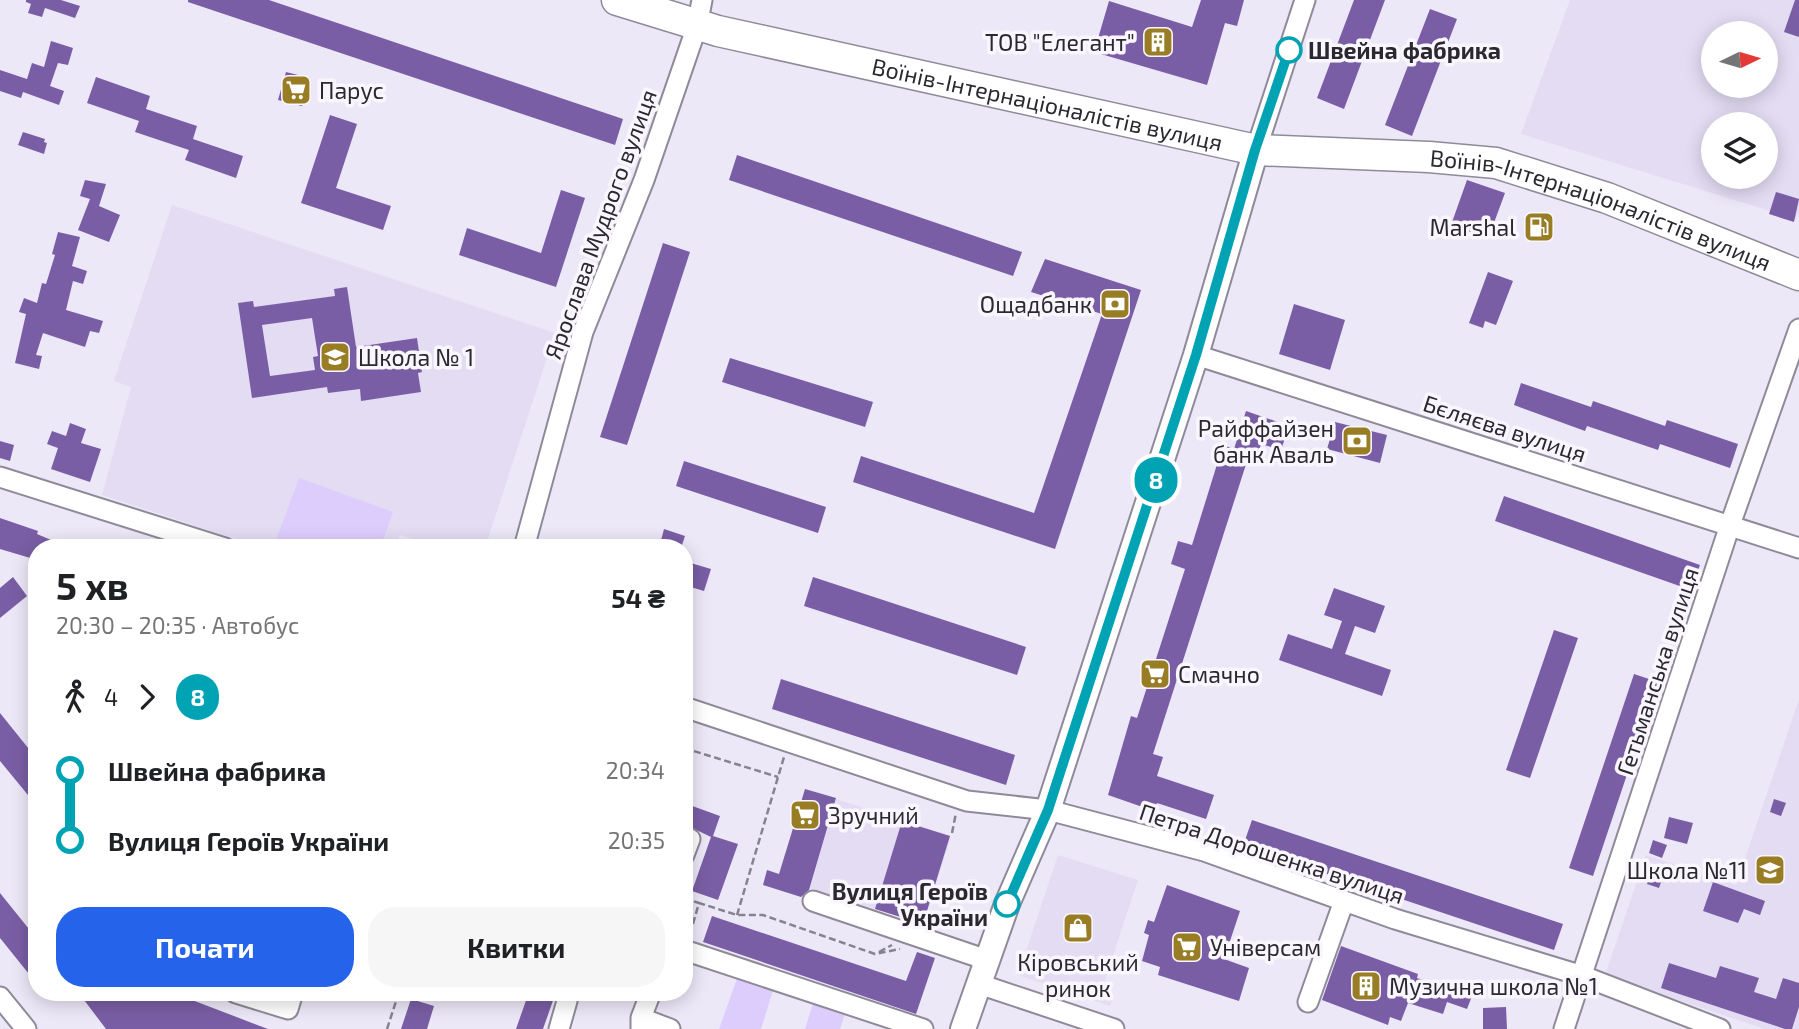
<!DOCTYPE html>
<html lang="uk">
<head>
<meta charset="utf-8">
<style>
	:root { --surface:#fff; --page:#f6f6f6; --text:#202124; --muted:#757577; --accent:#2563eb }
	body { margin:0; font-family:"Exo 2",sans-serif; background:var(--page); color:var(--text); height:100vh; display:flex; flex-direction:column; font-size:26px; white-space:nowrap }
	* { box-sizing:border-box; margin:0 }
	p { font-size:23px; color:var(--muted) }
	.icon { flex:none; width:38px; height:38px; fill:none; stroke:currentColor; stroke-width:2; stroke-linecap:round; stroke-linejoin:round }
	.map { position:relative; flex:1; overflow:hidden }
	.sheet { position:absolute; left:28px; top:539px; width:665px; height:462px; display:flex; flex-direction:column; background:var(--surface); border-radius:28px; box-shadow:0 4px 18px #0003 }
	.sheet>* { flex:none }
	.badge { padding:0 14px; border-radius:23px; font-size:24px; line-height:46px }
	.needle { width:46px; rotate:85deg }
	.fabs { position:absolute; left:1701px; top:21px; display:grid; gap:14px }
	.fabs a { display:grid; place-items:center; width:77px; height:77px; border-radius:50%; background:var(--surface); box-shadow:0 4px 18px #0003; font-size:35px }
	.map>.badge { position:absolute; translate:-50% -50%; box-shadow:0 0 0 4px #fff }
	.legs { display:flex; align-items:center; gap:10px; height:77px; padding:0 28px; font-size:23px }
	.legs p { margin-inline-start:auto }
	.summary { display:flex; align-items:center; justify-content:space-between; height:119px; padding:0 28px }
	h1 { font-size:38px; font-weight:700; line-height:52px }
	.cta { display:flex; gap:14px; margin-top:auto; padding:14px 28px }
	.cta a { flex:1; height:80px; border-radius:28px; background:var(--accent); color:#fff; font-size:28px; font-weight:700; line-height:80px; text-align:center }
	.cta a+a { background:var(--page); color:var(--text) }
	ul { padding:0 28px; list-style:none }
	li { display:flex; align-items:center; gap:24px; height:70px; font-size:26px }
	li i { display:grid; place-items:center; width:10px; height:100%; margin:0 9px; background:currentColor }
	li i::after { content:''; width:18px; height:18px; margin:-9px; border:5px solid; border-radius:50%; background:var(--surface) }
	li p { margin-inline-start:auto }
	li:first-child i { background:linear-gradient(#0000 50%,currentColor 0) }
	li:last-child i { background:linear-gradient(currentColor 50%,#0000 0) }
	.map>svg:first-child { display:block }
</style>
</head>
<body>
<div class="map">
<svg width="1799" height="1029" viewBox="0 0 1799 1029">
	<rect width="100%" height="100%" fill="#ede8f8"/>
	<path fill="#e3dcf3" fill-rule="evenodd" d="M1570 0H1799V213L1796 219 1521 134ZM1713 33H1766V86H1713ZM1713 124H1766V177H1713Z
		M172 205 555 333 485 548H438L400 535 395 548H264L102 495 131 387 114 381Z
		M1799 699V1029H1764L1605 975 1646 855 1736 885Z
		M836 799 951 836 923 924 810 888Z
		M1058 855 1138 880 1104 983 1113 987 1110 993 1114 995 1110 1006 1018 975Z"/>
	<path fill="#ddcdfc" d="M299 478 393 512 380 548H288L275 543Z
		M739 973 775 984 761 1029H719Z
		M814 1000 846 1011 840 1029H805Z"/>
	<path fill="#7a5ea5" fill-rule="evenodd" d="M26 0H61L80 6 75 18 45 8 42 17 28 13 31 4 26 2Z
		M188 0H269L623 119 615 145 188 2Z
		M1201 0H1244L1237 26 1225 23 1207 85 1094 52 1109 1 1192 27Z
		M1354 0H1385L1344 109 1317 98Z
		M1795 0H1799V37L1784 32Z
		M1430 9 1457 19 1412 136 1385 125Z
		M51 41 73 48 68 65 58 63 50 86 64 91 59 105 23 92 21 98 0 91V70L27 79 32 63 44 67Z
		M286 72 310 78 302 106 278 100Z
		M96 77 150 96 146 109 197 126 193 139 243 156 236 178 185 160 189 150 135 132 139 121 87 103Z
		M330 115 357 124 336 188 391 206 383 230 301 203Z
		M23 132 45 139 44 142 47 143 44 154 18 145Z
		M737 155 1022 252 1013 276 729 180Z
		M85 180 106 184 99 206 120 215 109 242 78 230 90 199 80 196Z
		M1467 180 1505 193 1488 239 1451 225Z
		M561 190 585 198 556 287 459 255 467 228 541 253Z
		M1776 192 1799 199 1794 222 1769 214Z
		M58 232 80 237 72 266 87 271 83 284 73 281 66 310 103 321 99 333 90 331 85 347 43 333 36 355 42 356 39 369 15 363 26 314 19 312 24 298 37 303 42 283 46 284 55 255 52 254Z
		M663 243 690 252 627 445 600 437Z
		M1045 259 1141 290 1055 549 853 482 861 456 1034 513 1102 314 1031 292Z
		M1488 272 1513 281 1496 325 1485 321 1483 328 1469 323Z
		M347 287 356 347 417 338 422 372 418 373 421 392 361 401 360 389 328 393 327 387 252 398 238 303 253 301 254 307 335 296 334 289ZM312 318 318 356 313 357 315 370 270 376 262 325Z
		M1294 304 1345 320 1330 370 1279 354Z
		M730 358 873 402 865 427 722 382Z
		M1521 383 1591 407 1593 401 1665 426 1667 420 1738 444 1730 468 1660 444 1658 450 1587 426 1585 431 1514 405Z
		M1246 411 1289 426 1281 450 1261 444 1257 458 1249 455 1153 754 1163 757 1157 776 1214 795 1206 819 1157 803 1154 811 1108 795 1131 716 1137 718 1185 569 1171 564 1178 541 1192 545 1223 445 1234 449Z
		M1335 422 1387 435 1380 463 1327 449Z
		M70 423 86 429 81 443 101 449 90 482 51 469 58 448 47 444 52 431 66 436Z
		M0 441 14 445 10 461 0 458Z
		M684 461 826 507 818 533 676 486Z
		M1504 496 1700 565 1691 590 1495 521Z
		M0 518 38 531 37 534 70 548H37V560L0 549Z
		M664 529 685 536 681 548H659Z
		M684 561 711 569 704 591 684 585Z
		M13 577 27 596 0 618V588Z
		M813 577 1026 647 1017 675 804 606Z
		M1334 588 1385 606 1375 633 1355 626 1345 654 1391 670 1382 696 1279 660 1288 634 1332 649 1342 621 1324 615Z
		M1554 630 1578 638 1530 778 1506 770Z
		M1634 674 1658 682 1593 876 1569 868Z
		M781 679 1015 755 1006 785 772 709Z
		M0 713 37 759V806L0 761Z
		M805 789 836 798 809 890 801 897 763 885 767 870 779 874Z
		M1774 799 1786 803 1781 816 1770 812Z
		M684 803 720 816 713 836 738 844 718 900 692 891 711 837 684 824Z
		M1669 817 1693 823 1687 844 1664 838Z
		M1252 820 1563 924 1554 950 1243 846Z
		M902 821 950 836 923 924 875 909Z
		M1653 840 1667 845 1662 858 1649 853Z
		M1652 867 1665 871 1659 888 1647 884Z
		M1713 882 1765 901 1760 915 1744 909 1738 923 1703 911Z
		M1167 885 1240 911 1224 959 1249 968 1239 1001 1158 975 1160 967 1142 961 1149 935 1144 933 1148 920 1154 922Z
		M0 893 37 939V984L0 938Z
		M712 916 906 981 917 952 935 958 916 1014 703 942Z
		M1341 946 1418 974 1417 978 1472 996 1467 1009 1447 1002 1443 1014 1408 1003 1401 1021 1390 1017 1388 1025 1322 1000Z
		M1669 963 1716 978 1720 966 1759 978 1754 992 1776 999 1783 978 1799 983V1007L1792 1029H1785L1661 988Z
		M78 992H194L192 1000 268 1029H106Z
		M529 992H556L543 1029H516Z
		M411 999 434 1006 427 1029H401Z
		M1506 1007 1507 1029H1483V1008Z"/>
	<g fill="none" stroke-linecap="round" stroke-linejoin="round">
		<g stroke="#8f8a98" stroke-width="23">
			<path id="minor" d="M1256 150 1305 0
				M1196 355 1799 548
				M0 477 225 548
				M524 548 583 332 644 180 697 26 702 0
				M684 707 967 801 1048 810 1204 851 1395 919 1583 976 1720 1029
				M684 836 690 839 684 855
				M813 901 987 960
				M684 950 923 1029
				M979 984 1114 1029
				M236 993 288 1009 293 992
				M0 997 26 1029
				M1308 1002 1344 901
				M641 1018 670 1029
				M559 1029 567 1001
				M641 1029V1018L651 992
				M1564 1029 1730 525 1799 329"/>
		</g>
		<g stroke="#8f8a98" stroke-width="28">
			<path id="major" d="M963 1029 1007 904 1048 810 1196 355 1256 150"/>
		</g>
		<g stroke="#8f8a98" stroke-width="33">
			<g id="highway">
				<path id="s1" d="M617 0 718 31 1256 150 1429 157 1496 163 1607 198 1799 275"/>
			</g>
		</g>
		<path stroke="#87838e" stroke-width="2.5" stroke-dasharray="7 3.5" stroke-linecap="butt" d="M684 748 778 777
			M952 833 956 813
			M684 898 699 903
			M737 915 784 757
			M690 934 699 903 737 915H763L875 954 900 949
			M879 952 892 945
			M387 1029 399 992"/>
		<use href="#minor" stroke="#fff" stroke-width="19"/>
		<use href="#major" stroke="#fff" stroke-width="24"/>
		<use href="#highway" stroke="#fff" stroke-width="30"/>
	</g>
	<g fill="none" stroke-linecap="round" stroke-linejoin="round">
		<g stroke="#fff" stroke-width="16">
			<path id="line-1" d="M1007 904 1048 810 1056 785 1196 355 1255 150 1289 50"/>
		</g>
		<use href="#line-1" stroke="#00a3b4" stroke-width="10"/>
	</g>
	<defs>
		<g id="building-square" transform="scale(1.575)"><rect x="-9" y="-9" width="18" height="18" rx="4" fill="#987d25" stroke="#f9f7fd"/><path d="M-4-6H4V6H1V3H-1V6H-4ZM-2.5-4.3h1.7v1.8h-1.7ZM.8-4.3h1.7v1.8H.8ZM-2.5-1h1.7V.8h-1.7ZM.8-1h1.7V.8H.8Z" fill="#fff"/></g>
		<g id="supermarket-square" transform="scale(1.575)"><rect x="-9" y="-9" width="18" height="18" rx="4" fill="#987d25" stroke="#f9f7fd"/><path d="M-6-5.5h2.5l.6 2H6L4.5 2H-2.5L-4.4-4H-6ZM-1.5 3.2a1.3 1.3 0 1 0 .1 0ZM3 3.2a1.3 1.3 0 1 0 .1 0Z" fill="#fff"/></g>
		<g id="fuel-square" transform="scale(1.575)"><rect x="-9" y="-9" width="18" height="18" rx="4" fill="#987d25" stroke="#f9f7fd"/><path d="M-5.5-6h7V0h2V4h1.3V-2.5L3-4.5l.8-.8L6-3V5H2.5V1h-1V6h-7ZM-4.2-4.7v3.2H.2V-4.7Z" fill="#fff"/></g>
		<g id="bank-square" transform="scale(1.575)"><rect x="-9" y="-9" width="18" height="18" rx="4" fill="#987d25" stroke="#f9f7fd"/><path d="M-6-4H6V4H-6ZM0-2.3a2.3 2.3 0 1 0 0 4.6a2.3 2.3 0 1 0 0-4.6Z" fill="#fff"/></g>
		<g id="school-square" transform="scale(1.575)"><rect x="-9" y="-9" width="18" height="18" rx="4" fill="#987d25" stroke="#f9f7fd"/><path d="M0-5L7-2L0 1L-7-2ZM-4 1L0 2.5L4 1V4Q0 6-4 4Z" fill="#fff"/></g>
		<g id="shop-square" transform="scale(1.575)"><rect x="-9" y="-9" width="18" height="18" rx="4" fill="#987d25" stroke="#f9f7fd"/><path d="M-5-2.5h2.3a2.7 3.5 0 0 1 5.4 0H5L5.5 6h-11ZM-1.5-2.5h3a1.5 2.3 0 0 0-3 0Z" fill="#fff"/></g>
	</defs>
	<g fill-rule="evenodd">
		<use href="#building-square" x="1158" y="42"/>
		<use href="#supermarket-square" x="296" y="90"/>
		<use href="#fuel-square" x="1539" y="227"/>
		<use href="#bank-square" x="1115" y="304"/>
		<use href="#school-square" x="335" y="357"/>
		<use href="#bank-square" x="1357" y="441"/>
		<use href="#supermarket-square" x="1155" y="674"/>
		<use href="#supermarket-square" x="805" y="815"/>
		<use href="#school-square" x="1770" y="870"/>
		<use href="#shop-square" x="1078" y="928"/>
		<use href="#supermarket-square" x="1187" y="947"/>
		<use href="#building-square" x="1366" y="986"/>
	</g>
	<g fill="#fff" stroke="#00a3b4" stroke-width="3.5">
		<circle cx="1289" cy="50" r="12"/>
		<circle cx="1007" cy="904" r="12"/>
	</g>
	<g text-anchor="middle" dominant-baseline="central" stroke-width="7" stroke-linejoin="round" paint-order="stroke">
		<g font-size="23" fill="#2b292f" stroke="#f9f7fd" text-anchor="start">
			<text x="1135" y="42" text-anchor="end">ТОВ "Елегант"</text>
			<text x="319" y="90">Парус</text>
			<text x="1516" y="227" text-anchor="end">Marshal</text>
			<text x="1092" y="304" text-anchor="end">Ощадбанк</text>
			<text x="358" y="357">Школа № 1</text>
			<text x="1334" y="428" text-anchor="end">Райффайзен<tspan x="1334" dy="26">банк Аваль</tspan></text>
			<text x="1178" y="674">Смачно</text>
			<text x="828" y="815">Зручний</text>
			<text x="1747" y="870" text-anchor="end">Школа №11</text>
			<text x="1210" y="947">Універсам</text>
			<text x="1078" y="962" text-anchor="middle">Кіровський<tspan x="1078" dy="26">ринок</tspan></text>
			<text x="1389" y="986">Музична школа №1</text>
		</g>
		<g font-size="23" font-weight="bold" fill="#2b292f" stroke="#f9f7fd" text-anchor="start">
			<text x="1308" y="50">Швейна фабрика</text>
			<text x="988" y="891" text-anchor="end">Вулиця Героїв<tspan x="988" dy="26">України</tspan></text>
		</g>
		<g font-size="23" fill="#2b292f" stroke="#f9f7fd">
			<text stroke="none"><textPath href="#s1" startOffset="443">Воїнів-Інтернаціоналістів вулиця</textPath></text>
			<text stroke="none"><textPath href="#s1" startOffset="1010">Воїнів-Інтернаціоналістів вулиця</textPath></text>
			<text transform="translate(600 224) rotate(-70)">Ярослава Мудрого вулиця</text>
			<text transform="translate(1505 428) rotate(18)">Бєляєва вулиця</text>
			<text transform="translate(1657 671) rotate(-72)">Гетьманська вулиця</text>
			<text transform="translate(1272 853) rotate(18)">Петра Дорошенка вулиця</text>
		</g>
	</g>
</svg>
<div class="fabs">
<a><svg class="needle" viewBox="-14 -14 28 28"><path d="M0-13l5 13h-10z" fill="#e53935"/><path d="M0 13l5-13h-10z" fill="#757577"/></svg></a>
<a><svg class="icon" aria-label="layers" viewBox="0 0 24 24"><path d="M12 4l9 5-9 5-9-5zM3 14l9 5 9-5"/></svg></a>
</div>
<b class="badge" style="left:1156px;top:480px;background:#00a3b4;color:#fff">8</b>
<section class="sheet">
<div class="summary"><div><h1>5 хв</h1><p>20:30 – 20:35 · Автобус</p></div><b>54 ₴</b></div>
<div class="legs"><svg class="icon" aria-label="walk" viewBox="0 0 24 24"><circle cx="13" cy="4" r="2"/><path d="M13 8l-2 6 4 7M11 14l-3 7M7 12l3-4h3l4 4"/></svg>4<svg class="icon" aria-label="forward" viewBox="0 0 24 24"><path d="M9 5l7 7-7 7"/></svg><b class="badge" style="background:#00a3b4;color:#fff">8</b></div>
<ul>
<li><i style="color:#00a3b4"></i><b>Швейна фабрика</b><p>20:34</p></li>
<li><i style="color:#00a3b4"></i><b>Вулиця Героїв України</b><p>20:35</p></li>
</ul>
<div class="cta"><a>Почати</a><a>Квитки</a></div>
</section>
</div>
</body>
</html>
